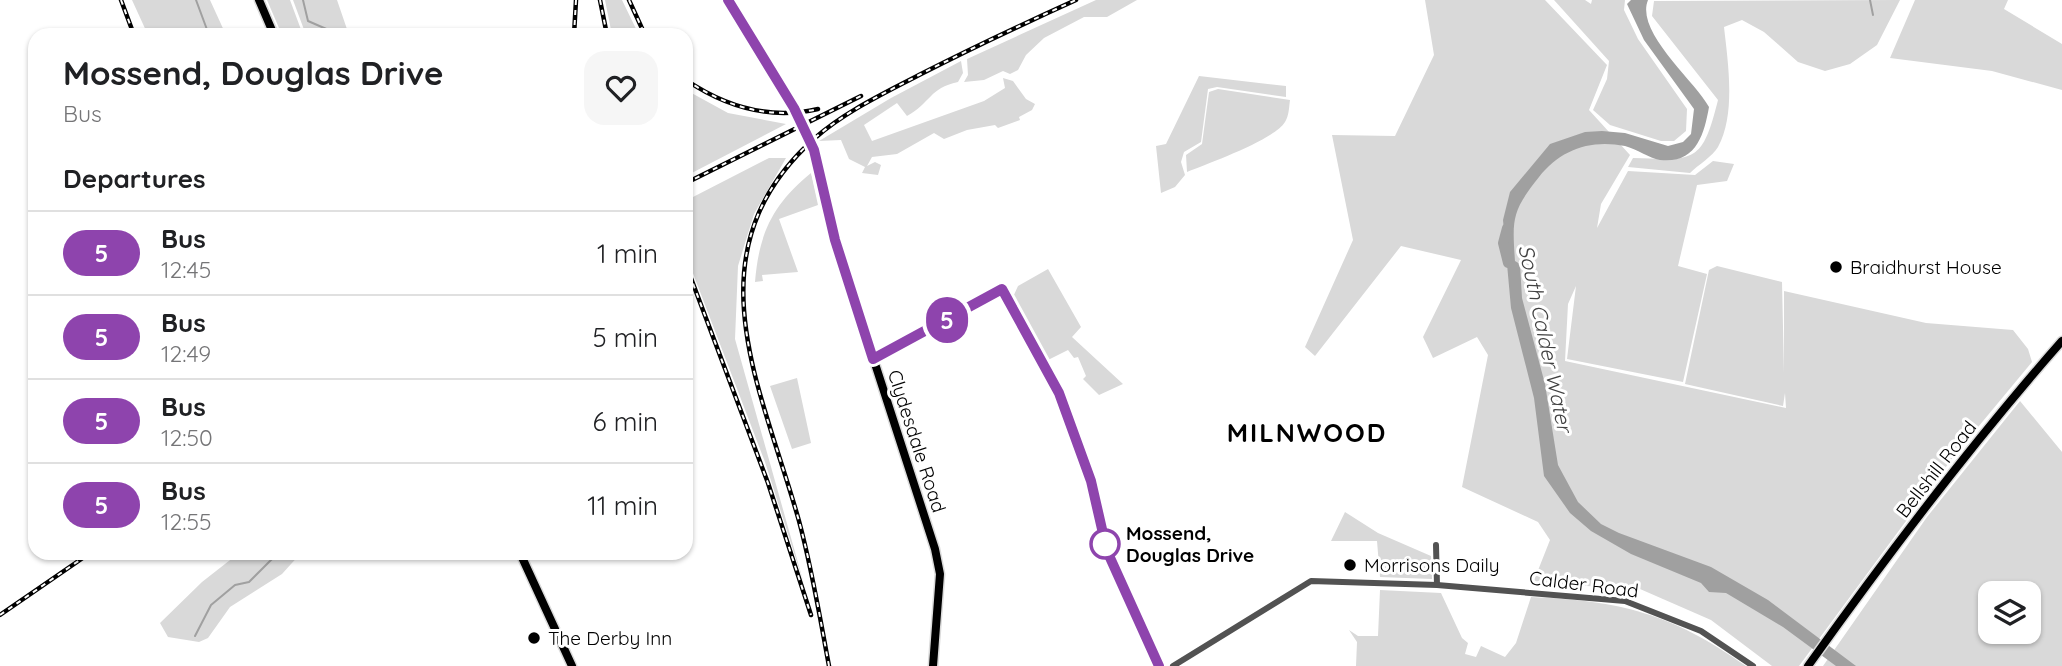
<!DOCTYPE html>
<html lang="en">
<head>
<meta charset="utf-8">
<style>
	:root { --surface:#fff; --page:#f6f6f6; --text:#202124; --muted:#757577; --line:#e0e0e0 }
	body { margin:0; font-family:Quicksand,sans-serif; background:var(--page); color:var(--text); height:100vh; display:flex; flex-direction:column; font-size:26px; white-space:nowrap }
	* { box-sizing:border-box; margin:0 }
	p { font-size:23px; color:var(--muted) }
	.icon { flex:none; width:38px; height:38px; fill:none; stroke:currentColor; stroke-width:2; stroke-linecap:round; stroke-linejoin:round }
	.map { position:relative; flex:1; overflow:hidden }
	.sheet { position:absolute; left:28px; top:28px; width:665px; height:532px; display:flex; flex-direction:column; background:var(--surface); border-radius:21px; box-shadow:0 2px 5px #0004 }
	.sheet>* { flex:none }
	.badge { padding:0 14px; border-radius:23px; font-size:24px; line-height:46px }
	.tools { position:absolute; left:1978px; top:581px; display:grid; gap:14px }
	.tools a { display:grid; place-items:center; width:63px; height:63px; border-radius:14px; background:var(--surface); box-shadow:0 2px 5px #0004; font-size:35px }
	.map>.badge { position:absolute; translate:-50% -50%; box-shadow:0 0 0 4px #fff }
	h2 { padding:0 35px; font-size:26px; line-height:63px }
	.round { display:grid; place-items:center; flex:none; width:74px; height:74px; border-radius:21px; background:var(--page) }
	.head { display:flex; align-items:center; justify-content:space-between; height:119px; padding:0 35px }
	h1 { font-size:33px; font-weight:800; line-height:52px }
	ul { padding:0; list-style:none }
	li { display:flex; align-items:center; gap:21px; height:84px; padding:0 35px; border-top:2px solid var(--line) }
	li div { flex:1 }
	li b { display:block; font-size:26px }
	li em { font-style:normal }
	li .badge { min-width:77px; font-weight:700; text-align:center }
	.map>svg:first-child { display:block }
</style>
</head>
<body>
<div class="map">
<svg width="2062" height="666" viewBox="0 0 2062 666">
	<rect width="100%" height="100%" fill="#fff"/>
	<path fill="#d9d9d9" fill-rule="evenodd" d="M132 0H210L226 35H148Z
		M267 0H290L303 35H282Z
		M293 0H337L349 35H306Z
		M605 0H622L639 35H612Z
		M1096 0H1137L1107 17H1084L1044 38 1026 55 1018 70 1010 74 1003 71 984 80 964 82 968 75 967 59Z
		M1425 0H1545L1607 65 1589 110 1630 155 1601 204 1597 228 1628 171 1695 175 1713 161 1734 164 1727 181 1697 185 1678 266 1707 274 1683 382 1567 359 1576 286 1568 304 1565 361 1786 408 1785 393 1783 406 1685 384 1709 270 1717 266 1782 282 1784 373V291L1926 323 2013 330 2028 349 2032 362 1954 456 1799 666H1772L1711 620 1640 589 1533 583 1550 540 1538 522 1462 487 1488 355 1477 337 1433 358 1423 337 1461 260 1401 246 1315 356 1305 347 1353 240 1332 135 1395 136 1434 55Z
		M1554 0H1585L1591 4 1592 0H1625L1624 10 1638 39 1687 109 1686 131 1674 141H1661L1610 125 1593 110 1607 79 1609 61Z
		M1900 0 1877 45 1850 64 1825 71 1798 62 1764 32 1742 20 1724 27C1728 63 1736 114 1718 147 1713 156 1698 165 1690 173L1628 167 1633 158C1695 160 1702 164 1718 100L1652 16 1654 1Z
		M1915 0H2008L2004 9 2062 44V90L1992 71 1890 58Z
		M961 61 963 73 958 82C929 88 931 103 907 116L897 103 864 125 872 141 984 101 1005 88 1003 78 1013 81 1026 99 1035 104 1032 110 1019 117 1020 120 998 128 995 125 967 130 944 139 934 133 897 154 872 157 867 166 875 162 881 165 878 175 862 173 865 167 849 159 841 140 819 141 891 98Z
		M1199 76 1286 86V97L1217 87 1208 89 1201 142 1184 152 1181 162 1185 175 1175 187 1161 193 1156 146 1166 144Z
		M1218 89 1290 100C1289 107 1289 116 1285 122 1274 140 1209 163 1187 172L1186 155 1202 144 1209 92Z
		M686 90 728 113 786 124 686 176Z
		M769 158H786L754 214 738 266 735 339 804 584 765 462 686 255V205L693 197Z
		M811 173 818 205 779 219 798 272 762 275 763 281 755 282C759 233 773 204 811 173Z
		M1048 269 1081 327 1072 337 1123 384 1099 395 1083 379 1086 376 1078 357 1074 358 1068 350 1048 360 1013 297 1018 286Z
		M797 378 811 443 792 449 770 386Z
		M2020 401 2062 452V666H1823L1927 517ZM1990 593H2028V632H1990Z
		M1345 512 1378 533 1431 556 1432 579 1380 577 1377 541H1331Z
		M239 553H301L282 574 230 607 208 638 199 642 168 637 160 623 202 582Z
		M1380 590 1441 593 1462 638 1468 643 1465 654 1476 657 1481 646 1505 657 1516 643 1531 597C1621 601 1671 613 1746 666H1356L1357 642 1349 630 1358 636H1378Z"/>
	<path fill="#a0a0a0" d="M1631 0H1648C1635 32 1694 80 1709 107 1704 135 1696 164 1660 160 1649 158 1637 149 1625 146 1590 139 1560 150 1539 177 1512 211 1512 218 1515 261L1520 264 1522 298 1545 384 1558 465 1578 502 1601 524 1619 533 1711 567 1768 600 1856 666H1836L1783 627 1726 593 1709 592 1701 583 1631 554 1591 531 1570 513 1544 476 1534 398 1511 308 1503 220 1510 192 1550 144 1585 132 1602 131 1625 133 1668 146 1683 142 1691 134 1694 109 1644 40 1627 4Z"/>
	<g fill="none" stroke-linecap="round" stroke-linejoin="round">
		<path stroke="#a0a0a0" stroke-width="2" d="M196 0 209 35
			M303 0 308 21 331 31 332 35
			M1870 0 1873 15
			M195 636 211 605 235 585 249 582 278 553 283 559 289 553"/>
		<path stroke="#a0a0a0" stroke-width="10" d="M1507 228 1503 243 1508 263"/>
		<g stroke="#dbdbdb" stroke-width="11">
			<path id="major" d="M259 0 274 35
				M728 0 794 108
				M813 150 835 240 935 549 940 574 933 666
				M520 553 572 666
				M1808 666C1888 554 1971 444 2062 341"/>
		</g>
		<path stroke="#525252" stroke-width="6" d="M1436 545 1437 585
			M1173 666 1311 581 1437 585 1625 601 1701 631 1753 666"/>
		<use href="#major" stroke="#000" stroke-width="8"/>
		<g stroke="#000" stroke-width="4.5">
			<path id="rail" d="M121 0 134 35
				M600 0 607 35
				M629 0 645 35
				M574 35 576 0
				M686 80C726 107 770 120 818 109
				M686 183 861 96
				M686 265 768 483 811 615
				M0 615 90 553
				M829 666C820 618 812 569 799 521 762 388 687 252 815 138 846 111 883 94 919 75 970 49 1023 24 1076 0"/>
		</g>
		<use href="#rail" stroke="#fff" stroke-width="2" stroke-dasharray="5" stroke-linecap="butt"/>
		<g stroke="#dbdbdb" stroke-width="11" stroke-linecap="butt">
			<path id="major-bridge" d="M794 108 813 150"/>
		</g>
		<use href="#major-bridge" stroke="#000" stroke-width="8"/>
	</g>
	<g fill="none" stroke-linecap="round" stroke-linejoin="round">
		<g stroke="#fff" stroke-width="16">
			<path id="line" d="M728 0 794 108 814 150 835 240 873 359 1002 289 1059 393 1091 481 1107 551 1159 666"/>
		</g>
		<use href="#line" stroke="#8e44ad" stroke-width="10"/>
	</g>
	<g fill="#000" stroke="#fff" stroke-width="2.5">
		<circle cx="1836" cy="267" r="7"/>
		<circle cx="1350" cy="565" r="7"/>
		<circle cx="534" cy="638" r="7"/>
	</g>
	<circle fill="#fff" stroke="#8e44ad" stroke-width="3.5" cx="1105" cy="544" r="14"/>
	<g text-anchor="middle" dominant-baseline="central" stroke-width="6" stroke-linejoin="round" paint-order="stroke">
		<g font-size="19" fill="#000" stroke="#fff" text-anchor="start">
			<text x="1850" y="267">Braidhurst House</text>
			<text x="1364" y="565">Morrisons Daily</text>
			<text x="548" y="638">The Derby Inn</text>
		</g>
		<g font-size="19" fill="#000" stroke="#fff">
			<text transform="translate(917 441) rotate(72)">Clydesdale Road</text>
			<text transform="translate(1936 469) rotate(-52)">Bellshill Road</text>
			<text transform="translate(1584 584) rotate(7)">Calder Road</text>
		</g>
		<g font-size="19" font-weight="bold" fill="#000" stroke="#fff" text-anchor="start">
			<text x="1126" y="533">Mossend,<tspan x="1126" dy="22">Douglas Drive</tspan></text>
		</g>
		<g font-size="21" font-style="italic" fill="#414141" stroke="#fff">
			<text transform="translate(1546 338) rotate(78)">South Calder Water</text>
		</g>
		<g font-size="26" font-weight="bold" letter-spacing="2" fill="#000" stroke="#fff">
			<text x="1307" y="432">MILNWOOD</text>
		</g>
	</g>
</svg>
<div class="tools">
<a><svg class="icon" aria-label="layers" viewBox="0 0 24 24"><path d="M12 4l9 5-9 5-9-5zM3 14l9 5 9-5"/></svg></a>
</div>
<b class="badge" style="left:947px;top:320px;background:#8e44ad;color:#fff">5</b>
<section class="sheet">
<div class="head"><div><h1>Mossend, Douglas Drive</h1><p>Bus</p></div><a class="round"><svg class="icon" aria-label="heart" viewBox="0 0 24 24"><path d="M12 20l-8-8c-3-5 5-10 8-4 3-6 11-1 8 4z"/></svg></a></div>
<h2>Departures</h2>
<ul>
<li><span class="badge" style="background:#8e44ad;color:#fff">5</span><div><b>Bus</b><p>12:45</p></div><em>1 min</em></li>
<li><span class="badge" style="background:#8e44ad;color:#fff">5</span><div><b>Bus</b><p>12:49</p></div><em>5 min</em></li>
<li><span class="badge" style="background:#8e44ad;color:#fff">5</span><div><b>Bus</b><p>12:50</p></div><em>6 min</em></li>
<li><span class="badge" style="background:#8e44ad;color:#fff">5</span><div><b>Bus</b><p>12:55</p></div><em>11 min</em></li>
</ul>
</section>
</div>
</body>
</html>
